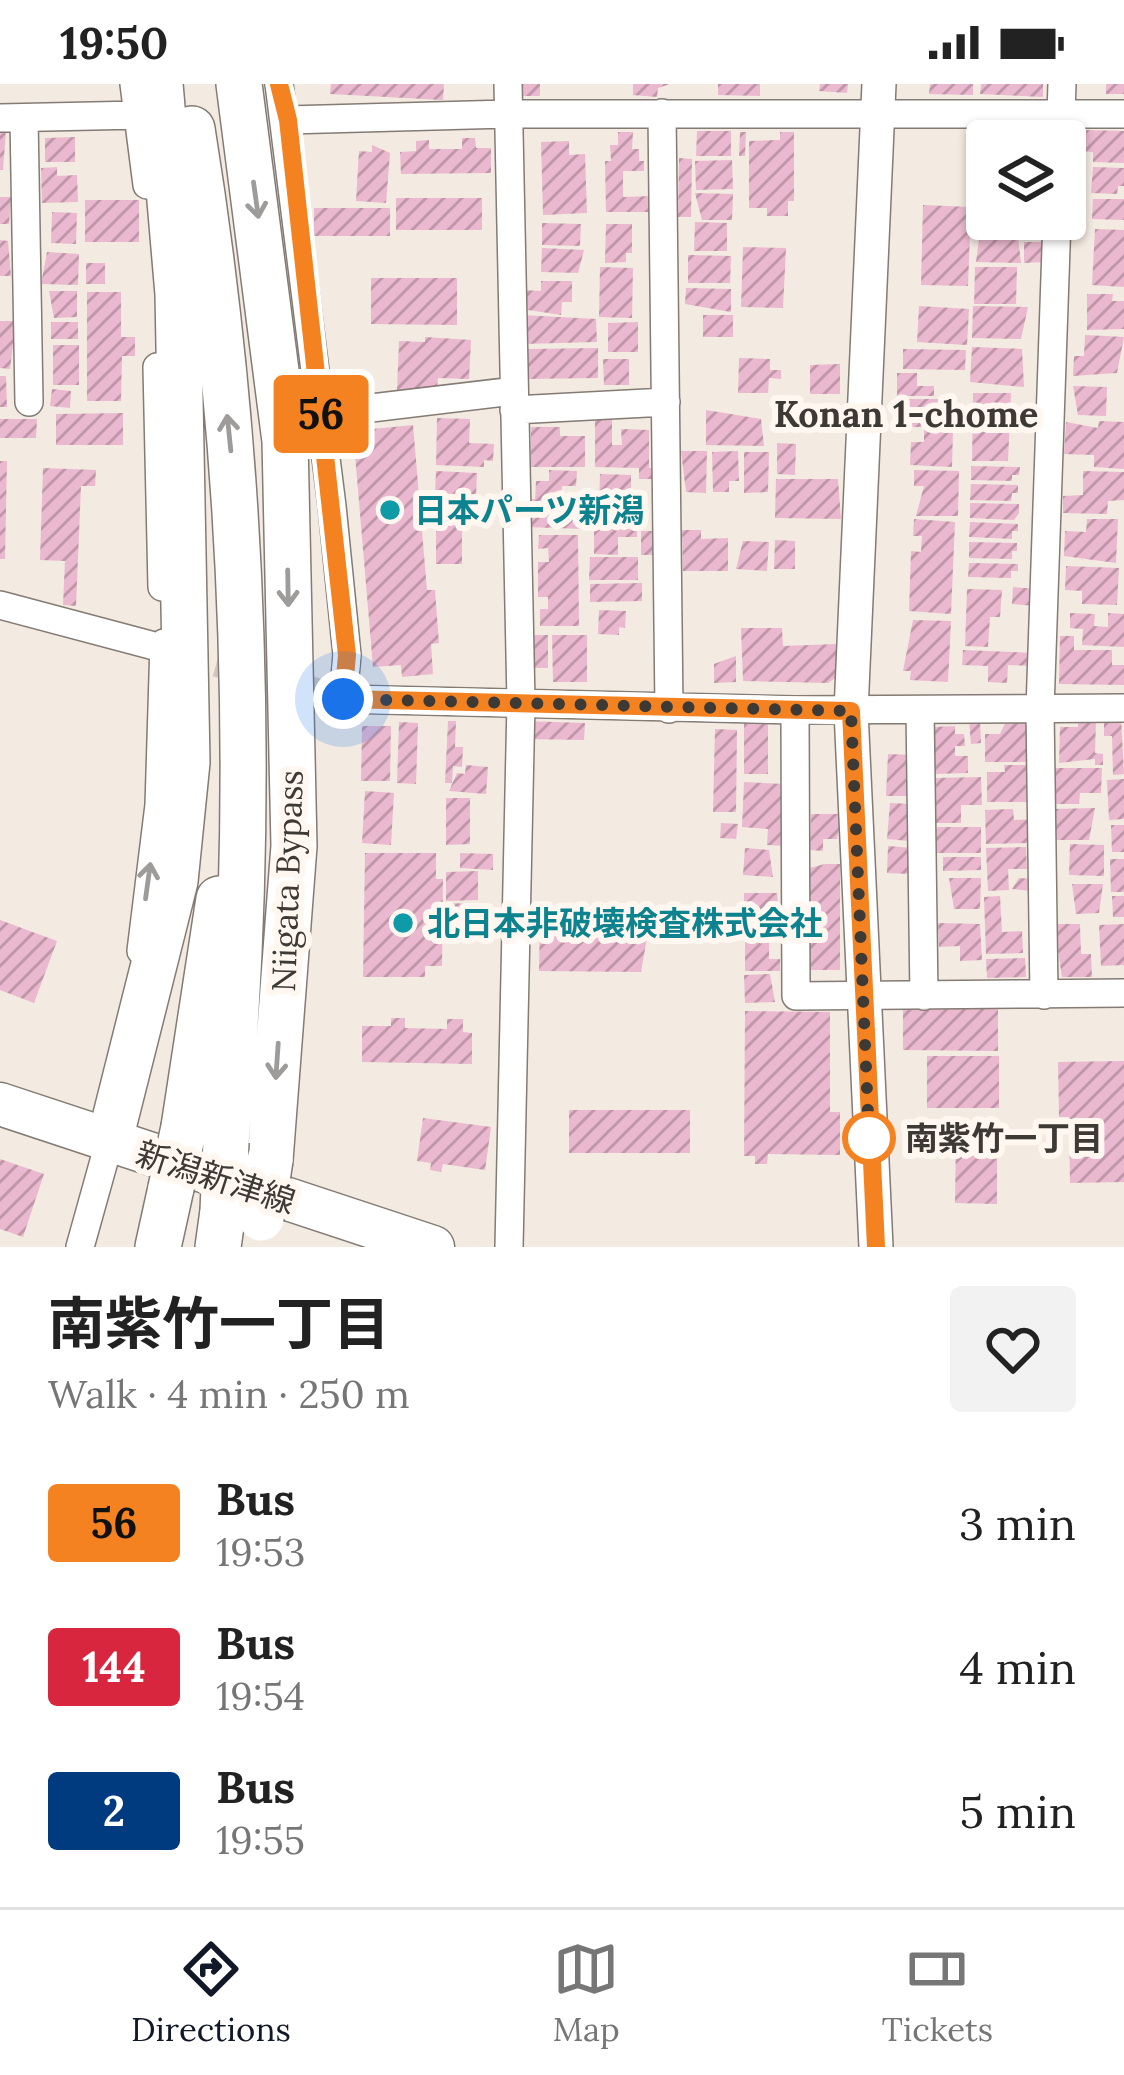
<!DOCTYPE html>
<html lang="en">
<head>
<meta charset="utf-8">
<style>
	:root { --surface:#fff; --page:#f2f2f2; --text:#222; --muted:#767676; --line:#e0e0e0; --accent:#111827 }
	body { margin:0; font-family:Lora,"Noto Sans JP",serif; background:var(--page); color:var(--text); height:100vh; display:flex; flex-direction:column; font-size:45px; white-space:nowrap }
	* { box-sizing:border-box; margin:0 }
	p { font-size:39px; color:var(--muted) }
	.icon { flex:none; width:66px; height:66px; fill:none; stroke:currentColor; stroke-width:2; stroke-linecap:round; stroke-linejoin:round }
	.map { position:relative; height:1163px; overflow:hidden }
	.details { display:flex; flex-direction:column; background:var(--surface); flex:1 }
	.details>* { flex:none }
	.badge { padding:0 24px; border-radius:9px; font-size:42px; line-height:78px }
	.tools { position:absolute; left:966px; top:36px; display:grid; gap:24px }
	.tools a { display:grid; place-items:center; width:120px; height:120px; border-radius:12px; background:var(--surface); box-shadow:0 3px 9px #0004; font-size:60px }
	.you { position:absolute; width:60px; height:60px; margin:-30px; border:9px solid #fff; border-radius:50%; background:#1a73e8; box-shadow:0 0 0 18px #1a73e833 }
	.map>.badge { position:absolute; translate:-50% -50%; box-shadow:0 0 0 6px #fff }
	.round { display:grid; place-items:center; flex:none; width:126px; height:126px; border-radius:12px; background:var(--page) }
	.overview { display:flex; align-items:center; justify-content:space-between; height:204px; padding:0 48px }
	h1 { font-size:57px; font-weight:700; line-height:90px }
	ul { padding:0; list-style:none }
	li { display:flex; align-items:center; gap:36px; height:144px; padding:0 48px }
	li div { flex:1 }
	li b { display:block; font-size:45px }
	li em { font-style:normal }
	li .badge { min-width:132px; font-weight:700; text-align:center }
	.status { display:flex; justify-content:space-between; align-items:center; height:84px; padding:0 60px; background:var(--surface); direction:ltr }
	.status svg { height:33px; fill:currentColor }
	.dock { display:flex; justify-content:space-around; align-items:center; height:168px; border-top:3px solid var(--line); background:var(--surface); font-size:33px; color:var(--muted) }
	.dock a { display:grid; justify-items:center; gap:6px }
	.dock .active { color:var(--accent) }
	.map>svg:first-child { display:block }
</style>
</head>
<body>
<div class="status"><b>19:50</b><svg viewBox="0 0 49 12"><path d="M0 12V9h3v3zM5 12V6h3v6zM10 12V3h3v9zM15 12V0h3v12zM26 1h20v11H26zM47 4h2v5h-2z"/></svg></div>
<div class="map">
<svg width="1124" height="1163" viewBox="0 0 1124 1163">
	<defs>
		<pattern id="building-hatch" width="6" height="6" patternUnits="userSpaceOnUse" patternTransform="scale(3)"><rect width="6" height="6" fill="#ebb9cf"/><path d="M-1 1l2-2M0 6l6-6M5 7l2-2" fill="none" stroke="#c097a9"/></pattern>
	</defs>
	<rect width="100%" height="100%" fill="#f3eae1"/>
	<path fill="url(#building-hatch)" d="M331 0H444L443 16 330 10Z
		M521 0H540V12H520Z
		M633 0H670L658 4 657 13 633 11Z
		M718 0H760V12L718 11Z
		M820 0H848L847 9 819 7Z
		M930 0H973V11L929 10Z
		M981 0H1043V13L980 10Z
		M1106 0H1124V10H1106Z
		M0 46H6L3 86H0Z
		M1085 46 1124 47V79L1093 78V68L1076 67V51L1085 52Z
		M697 47H731V72H696Z
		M618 48H633L632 65H639V77H644V87H623V113L652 112V128H606L605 77H611L610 61H618Z
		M740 48H746L745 72H739Z
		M780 48H794V117H788V132H767V124H749V57L780 56Z
		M75 53V78H45V54Z
		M462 54H475L476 64H491V89L401 90 400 68 416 67V57L429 56V65H462Z
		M569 57V71L585 70 587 129 543 131 541 58Z
		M372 61 390 69 386 119 356 117 359 67 372 68Z
		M679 74 692 75 691 133H678Z
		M732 76 733 105 696 106 695 77Z
		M57 83V92L77 91 78 118 42 119 41 84Z
		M1093 83 1124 84V102H1118L1117 110 1091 109Z
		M976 87H987V120H976Z
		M695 109 733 110 732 136H702Z
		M0 113H11L9 140H0Z
		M396 114H482V146H396Z
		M1093 115H1124V136L1092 135Z
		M85 116H139V158H85Z
		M923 121 971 123 968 202 921 201Z
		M314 124H390V152H314Z
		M52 128 77 129 76 160 51 159Z
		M982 133 1016 135 1021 179 976 178Z
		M695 138 727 139V167H694Z
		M542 139 581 140 580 162 542 161Z
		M606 140H632V169H626V178L605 179Z
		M1095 145 1124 146V203L1092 201Z
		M0 156 8 157 11 192H0Z
		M1024 158H1046L1045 178 1024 179Z
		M743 163 786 164 783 224 741 223Z
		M542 164 584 166 578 189 541 188Z
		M47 168 79 170 78 201 41 200Z
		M688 171 731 172 730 199H688Z
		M86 179H105V200H86Z
		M600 183 633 184 632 234 599 233Z
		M975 183H1017L1016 220H974Z
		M371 194H457V241L371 240Z
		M541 197H572V218H562L561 231 522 225 523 206 541 207Z
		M686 204 731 205V228L685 220Z
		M49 207H77V233L54 234Z
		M87 208H121V253H135V272H122L121 317H87Z
		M1087 210H1113L1112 217H1124V245L1087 246Z
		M919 222 969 225 967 261 917 258Z
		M973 222 1028 223 1021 255 972 254Z
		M522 231 596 235 597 258 522 260Z
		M703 231H733V253H703Z
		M0 237H16L10 285 0 284Z
		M51 238H78V255H51Z
		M638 238V268H608V239Z
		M1085 251 1124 253 1117 289 1073 292 1074 272H1084Z
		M425 253 471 256 469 295 438 294 437 304 397 307 399 257 425 258Z
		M53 261H79V301H53Z
		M972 263 1022 265 1024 303 970 298Z
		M598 264V294L528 295V265Z
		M903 265 966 266 965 286 903 285Z
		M739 274 770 275V286H781V295L769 294 768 309H738Z
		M603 275H629V301H604Z
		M840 280V310H810V281Z
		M897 289H917V302H934V312H897Z
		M0 292H6L7 323H0Z
		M1073 302 1107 303 1106 332 1078 331Z
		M52 305 71 307 70 324 50 322Z
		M973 309H1011L1008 377H972Z
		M907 315H954V343H906Z
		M706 326 761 335 764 362 706 361Z
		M123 329V361H56V330Z
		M437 334 470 335 469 359 494 360 493 377 484 376V383L436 381Z
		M595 334H612V361H622L621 345 649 346V384H654V395H639V384L595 383Z
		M0 335H37L36 354H0Z
		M1099 337 1124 338V385L1094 383V371L1064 370 1066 338 1098 344Z
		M413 341 427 506H435L439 559 431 560 433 590 402 593 401 581 373 583 353 347Z
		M531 343H560V352H585V383H531Z
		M924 346 953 347 952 383 910 381 911 358H924Z
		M777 359 796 360 795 391 777 390Z
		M681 367H707L706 409 686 408Z
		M738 367 739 397H729V408H713L712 368Z
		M744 368H769L768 408 744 409Z
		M0 377H7L5 475H0Z
		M971 382 1020 383 1019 391H1012V397L971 396Z
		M43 384 96 386 95 402H81L76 522 63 521 65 477 40 476Z
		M549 386 577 387 576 402H562L561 424 585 425 584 445 525 443 526 415H535L536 397H549Z
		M914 386 959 387 958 432H916L924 402H914Z
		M436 387 477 389 476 411 435 409Z
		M1083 387 1124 388V416L1108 417 1107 430 1063 429V412L1083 411Z
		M600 390 631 391V424L599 423Z
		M776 395H838L841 435 775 434Z
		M971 400 1018 401V409H1012L1011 417 970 416Z
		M436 418H462V480H436Z
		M970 419 1019 420V429L1014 436 970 434Z
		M594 434H637V453H618V471L594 470Z
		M914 435 955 438 951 530 909 527 911 467 921 468 922 452H913Z
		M1087 435H1118L1116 479 1064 472 1065 447 1086 448Z
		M970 438 1018 440V447H1012V455L969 453Z
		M682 446H701V455L728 454V487H683Z
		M641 447H656V471H641Z
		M539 451H578L579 542H540V525H548V513H538V478H549L548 464 538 465Z
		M775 456 795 457V485H774Z
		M743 457 769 458 767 487 736 485Z
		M969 458 1017 459V467H1012V475L969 474Z
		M590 473H638V496H589Z
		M969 479 1018 480V487H1011V494L968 493Z
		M1066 482 1119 484 1117 521 1082 520V507L1065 506Z
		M642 499V517L590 518V500Z
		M1013 503 1036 505 1035 522 1012 520Z
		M967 505 1002 506 1000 533H990L988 563 965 562Z
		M599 526 626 527 625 544 619 543V551L598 550Z
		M1070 529 1095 530 1094 542 1108 543V529L1124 530V563L1082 561 1083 545 1070 544Z
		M913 536 951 537 948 598 910 596 911 587H903Z
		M741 544H782L783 562 837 560 838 592 828 599 743 597Z
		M523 551H548V584H523Z
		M552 551H587V598H553Z
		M1060 552H1074V566H1112V581H1124V601L1059 600Z
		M963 566 1034 569 1033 582 1008 581 1007 599 988 598V582L962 581Z
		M736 572V598L714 599V580Z
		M1032 632 1031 678H985V650H1000L1008 633Z
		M1104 634H1121L1124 690 1113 691 1112 652H1104Z
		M980 635 981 659 971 660 969 636Z
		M744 636H768V690H744Z
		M1078 636 1096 637 1095 669 1103 670V681H1095V675L1059 679 1060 643H1078Z
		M448 637H456L455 663H463L462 683 453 682 452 699H445Z
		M523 637 585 639 584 656 522 655Z
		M399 638 418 639 416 700 397 699Z
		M362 642H391L390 697H361Z
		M955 642V650H964L965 662H955V672H968V689L934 690 933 643Z
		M715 645 737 646 736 728H713Z
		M888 670 912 671 911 712H886Z
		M466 681 488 683 486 710 449 707 457 689 465 690Z
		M1004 681H1030V718H987V688H1005Z
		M1053 684H1102L1101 709H1080L1079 720H1052Z
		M981 693 982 721H961V739H929L935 694Z
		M1124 695V735L1109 736 1107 696Z
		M744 698 784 700 787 762 767 761 768 745 742 743Z
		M365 707 394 709 391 761 362 759Z
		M446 714H470V760L446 761Z
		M890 719 911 720 909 757 887 755Z
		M1095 724 1089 756H1053V725Z
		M1013 725 1014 736 1031 735 1032 759 986 760 985 726Z
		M811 730H842L837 755H823V767L810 766Z
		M721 739 738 740 736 755 720 754Z
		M1111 741H1124V768H1112Z
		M938 743H981V769H931V748Z
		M1070 760 1104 761V792L1069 791Z
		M888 762 912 764 910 790 887 789Z
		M1026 763 1027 785H1008L1009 806 988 807 986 764Z
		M745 764 769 766 773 793 743 791Z
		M365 769H436V795H443L442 882H425V893H363Z
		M460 769 493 770V786L460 784Z
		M943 773H981V786L943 787Z
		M1110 775H1124V808H1111Z
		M825 780H840V886H809V784Z
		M478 787V816L446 817V788Z
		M949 794H981L980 825H954Z
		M1019 794 1034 795 1033 807 1012 805Z
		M1072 800H1103L1099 829 1076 830Z
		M744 809H777L781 851H744Z
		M1000 812 1002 848 1022 847 1023 869 986 870 984 813Z
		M1112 812H1124V833H1113Z
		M444 819 481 820 480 834H445Z
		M540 830 641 831 640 842H649L641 888 539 887Z
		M0 836 57 857 34 919 0 906Z
		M938 839 980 840 982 876 960 877V862L939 863Z
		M1054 840H1080L1081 870H1091L1092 893H1062Z
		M1124 840V881L1101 882 1099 841Z
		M745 855 769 856V875H780V887H745Z
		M1025 874 1026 893 987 894 986 875Z
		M770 890 775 918 745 919 744 891Z
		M903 921 998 922V967L903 966Z
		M745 927 830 928V1028H840V1071L768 1070 767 1080H755V1072H744Z
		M391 934H405V944L447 945V935H463V948L472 949V980L362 978V942H391Z
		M927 972H999V1024H927Z
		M1124 977V1098L1070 1099 1069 1033H1059L1058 978Z
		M569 1026H690V1069H569Z
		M423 1034 491 1043 485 1086 443 1080 441 1088 430 1086 431 1079 417 1077Z
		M964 1046H982V1056H997V1120L955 1119 956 1055H964Z
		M0 1075 44 1090 23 1153 0 1145Z"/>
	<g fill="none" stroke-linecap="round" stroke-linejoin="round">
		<path stroke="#cfc7bf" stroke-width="27" stroke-dasharray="27 14" stroke-linecap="butt" d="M177 568 343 615"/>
		<g stroke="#837b74" stroke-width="30">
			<path id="minor" d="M134 0 147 101
				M279 0 332 422 347 571 343 615 795 626 1124 624
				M508 0 521 618 509 1163
				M662 29 669 625
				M0 34 139 31
				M24 34 29 318
				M288 36 507 30H1124
				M1060 57 1062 0
				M157 283 162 503
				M514 326 666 318
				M321 330 514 307
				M0 521 173 567
				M795 626 796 912 1124 909
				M920 626 924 912
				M141 867 159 721 164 559
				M1044 911 1040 625 1057 135
				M80 1163 109 1059"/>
		</g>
		<g stroke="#837b74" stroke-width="36">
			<path id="tertiary" d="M876 1163 851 627 879 0"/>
		</g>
		<g stroke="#837b74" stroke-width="45">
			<path id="primary" d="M0 1020 433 1163"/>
		</g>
		<g stroke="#837b74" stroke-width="48">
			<path id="trunk" d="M239 0 285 357 294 762 270 1076
				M192 45C246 378 257 722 226 1058
				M184 1043 219 815
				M109 1059 175 797 187 678 178 210 160 0
				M158 1163 171 1104
				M218 1163 223 1127"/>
		</g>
		<use href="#minor" stroke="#fff" stroke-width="27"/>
		<use href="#tertiary" stroke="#fff" stroke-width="33"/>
		<use href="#primary" stroke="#fff" stroke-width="42"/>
		<use href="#trunk" stroke="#fff" stroke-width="45"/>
		<g stroke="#837b74" stroke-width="48" stroke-linecap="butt">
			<path id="trunk-bridge" d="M171 1104 184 1043
				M223 1127 226 1058
				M261 1134 270 1076"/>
		</g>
		<use href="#trunk-bridge" stroke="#fff" stroke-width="45"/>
	</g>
	<defs><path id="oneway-shaft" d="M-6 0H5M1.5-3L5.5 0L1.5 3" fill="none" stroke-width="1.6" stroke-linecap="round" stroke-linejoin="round" transform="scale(3)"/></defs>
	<g stroke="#9e9c9a">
		<use href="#oneway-shaft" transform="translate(256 116) rotate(82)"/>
		<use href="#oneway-shaft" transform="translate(229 349) rotate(-96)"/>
		<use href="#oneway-shaft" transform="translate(288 504) rotate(89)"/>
		<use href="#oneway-shaft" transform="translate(148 797) rotate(-82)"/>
		<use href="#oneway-shaft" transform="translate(277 977) rotate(94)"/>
	</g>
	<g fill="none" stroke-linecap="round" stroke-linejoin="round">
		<g stroke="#fff" stroke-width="27">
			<path id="line" d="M279 0 288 36 347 571 343 615 851 627 876 1163"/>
		</g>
		<use href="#line" stroke="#f58220" stroke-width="18"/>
		<path stroke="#3d3a36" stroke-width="12" stroke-dasharray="0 21.6" d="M343 615 851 627 869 1054"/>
	</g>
	<g fill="#0f9aa8" stroke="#fff7f0" stroke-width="4.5">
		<circle cx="390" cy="426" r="12"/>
		<circle cx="403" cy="839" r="12"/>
	</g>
	<circle fill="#fff" stroke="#f58220" stroke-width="6" cx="869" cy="1054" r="24"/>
	<g text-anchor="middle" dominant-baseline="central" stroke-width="12" stroke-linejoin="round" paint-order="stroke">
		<g font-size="33" font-weight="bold" fill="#0d838f" stroke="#fff7f0" text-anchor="start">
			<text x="414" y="426">日本パーツ新潟</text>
			<text x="427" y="839">北日本非破壊検査株式会社</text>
		</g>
		<g font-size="33" fill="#3d3a36" stroke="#fff7f0">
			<text transform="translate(287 797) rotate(-88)">Niigata Bypass</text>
			<text transform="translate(216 1093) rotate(18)">新潟新津線</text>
		</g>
		<g font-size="33" font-weight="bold" fill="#3d3a36" stroke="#fff7f0" text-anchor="start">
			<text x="905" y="1054">南紫竹一丁目</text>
		</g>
		<g font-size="36" font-weight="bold" fill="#3d3a36" stroke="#fff7f0">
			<text x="906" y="330">Konan 1-chome</text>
		</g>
	</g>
</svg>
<div class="tools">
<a><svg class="icon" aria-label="layers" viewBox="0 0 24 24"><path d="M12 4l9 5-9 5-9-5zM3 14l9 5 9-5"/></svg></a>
</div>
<div class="you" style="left:343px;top:615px"></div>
<b class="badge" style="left:321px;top:330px;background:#f58220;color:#111">56</b>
</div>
<section class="details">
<div class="overview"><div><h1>南紫竹一丁目</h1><p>Walk · 4 min · 250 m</p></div><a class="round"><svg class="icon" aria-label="heart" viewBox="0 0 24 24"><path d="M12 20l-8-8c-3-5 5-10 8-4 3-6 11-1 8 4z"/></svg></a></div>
<ul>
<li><span class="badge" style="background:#f58220;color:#111">56</span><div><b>Bus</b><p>19:53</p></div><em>3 min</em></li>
<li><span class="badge" style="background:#d7263d;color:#fff">144</span><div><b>Bus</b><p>19:54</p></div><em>4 min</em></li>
<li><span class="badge" style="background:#003b80;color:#fff">2</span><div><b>Bus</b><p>19:55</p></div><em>5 min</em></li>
</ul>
</section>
<nav class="dock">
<a class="active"><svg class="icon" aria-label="directions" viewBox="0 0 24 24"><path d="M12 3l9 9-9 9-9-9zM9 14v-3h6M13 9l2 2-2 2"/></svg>Directions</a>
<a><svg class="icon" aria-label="map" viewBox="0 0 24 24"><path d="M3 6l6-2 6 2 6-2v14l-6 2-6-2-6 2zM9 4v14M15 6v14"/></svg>Map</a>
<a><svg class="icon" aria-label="tickets" viewBox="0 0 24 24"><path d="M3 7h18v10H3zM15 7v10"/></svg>Tickets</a>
</nav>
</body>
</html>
